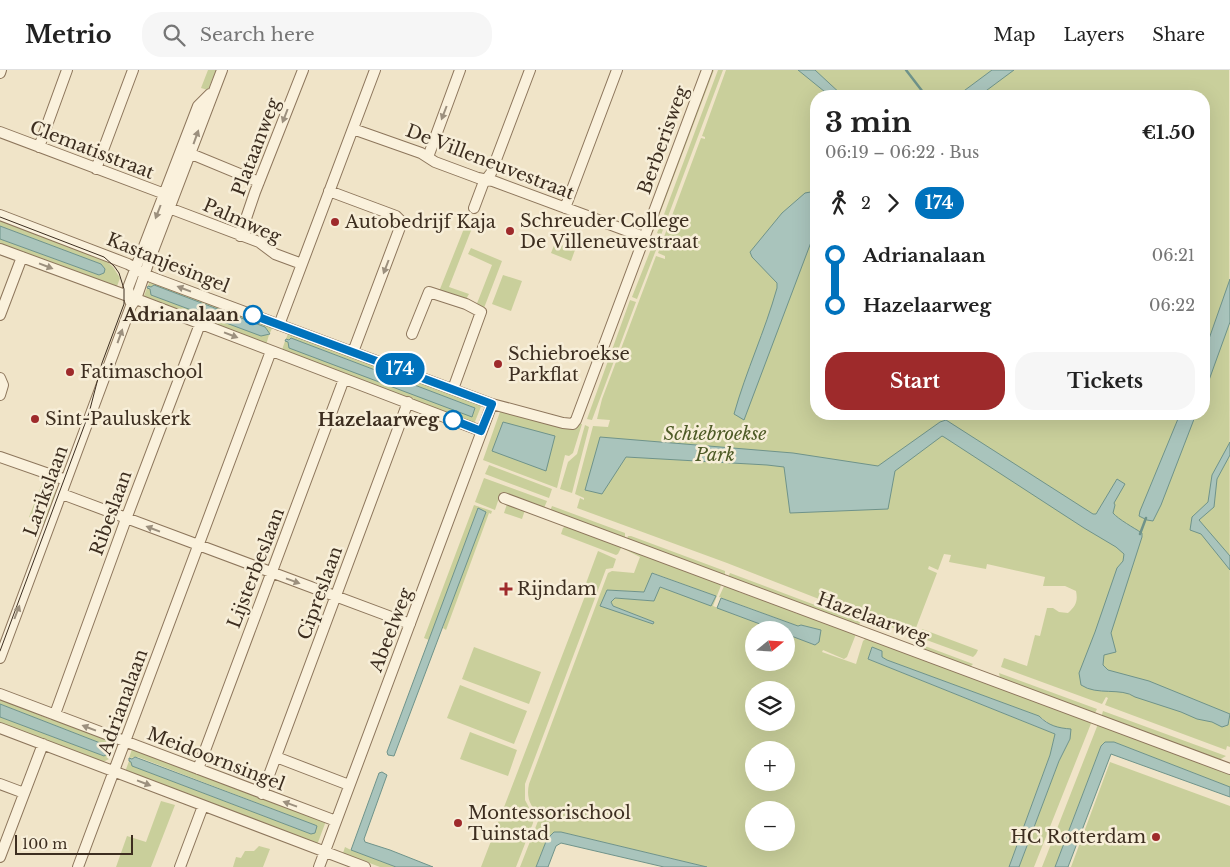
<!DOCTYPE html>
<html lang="en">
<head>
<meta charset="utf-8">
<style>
	:root { --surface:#fff; --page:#f6f6f6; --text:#222; --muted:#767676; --line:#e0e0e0; --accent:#9e2a2b }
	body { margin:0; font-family:"Libre Baskerville",serif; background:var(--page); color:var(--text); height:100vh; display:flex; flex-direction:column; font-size:19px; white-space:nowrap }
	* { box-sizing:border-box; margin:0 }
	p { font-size:16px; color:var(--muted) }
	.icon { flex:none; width:28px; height:28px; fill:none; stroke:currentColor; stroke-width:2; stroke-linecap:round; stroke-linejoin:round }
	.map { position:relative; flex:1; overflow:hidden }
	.side { position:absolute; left:810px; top:20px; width:400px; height:330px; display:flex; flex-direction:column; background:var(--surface); border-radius:20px; box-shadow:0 5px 20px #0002 }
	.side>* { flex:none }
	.badge { padding:0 10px; border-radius:16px; font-size:18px; line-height:32px }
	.needle { width:32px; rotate:72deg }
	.fabs { position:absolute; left:745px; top:551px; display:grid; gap:10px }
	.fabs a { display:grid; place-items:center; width:50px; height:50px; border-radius:50%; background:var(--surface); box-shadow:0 5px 20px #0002; font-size:25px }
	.scale { position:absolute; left:15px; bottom:12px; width:118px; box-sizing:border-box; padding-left:5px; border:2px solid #3d2e20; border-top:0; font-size:14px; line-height:18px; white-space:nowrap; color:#3d2e20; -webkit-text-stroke:4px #f7eed8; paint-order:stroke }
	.map>.badge { position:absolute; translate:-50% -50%; box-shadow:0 0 0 2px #fff }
	.legs { display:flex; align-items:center; gap:8px; height:55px; padding:0 15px; font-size:16px }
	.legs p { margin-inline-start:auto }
	.overview { display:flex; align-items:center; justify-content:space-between; height:85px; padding:0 15px }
	h1 { font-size:28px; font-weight:700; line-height:38px }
	.button { display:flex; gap:10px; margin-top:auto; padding:10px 15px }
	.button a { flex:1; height:58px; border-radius:20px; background:var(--accent); color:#fff; font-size:20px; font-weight:700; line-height:58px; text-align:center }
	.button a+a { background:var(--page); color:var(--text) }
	ul { padding:0 15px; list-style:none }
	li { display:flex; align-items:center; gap:18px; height:50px; font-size:19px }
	li i { display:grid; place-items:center; width:8px; height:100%; margin:0 6px; background:currentColor }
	li i::after { content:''; width:12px; height:12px; margin:-6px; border:4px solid; border-radius:50%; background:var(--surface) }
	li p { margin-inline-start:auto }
	li:first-child i { background:linear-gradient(#0000 50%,currentColor 0) }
	li:last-child i { background:linear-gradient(currentColor 50%,#0000 0) }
	header { display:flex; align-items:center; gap:30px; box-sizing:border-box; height:70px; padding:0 25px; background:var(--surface); border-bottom:1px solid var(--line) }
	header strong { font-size:24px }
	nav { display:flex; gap:28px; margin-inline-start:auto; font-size:18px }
	.search { width:350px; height:45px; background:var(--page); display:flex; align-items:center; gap:12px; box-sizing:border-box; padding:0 18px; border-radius:20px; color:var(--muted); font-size:19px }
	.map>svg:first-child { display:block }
</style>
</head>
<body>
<header>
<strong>Metrio</strong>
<div class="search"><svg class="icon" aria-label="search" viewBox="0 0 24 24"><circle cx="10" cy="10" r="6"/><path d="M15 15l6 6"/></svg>Search here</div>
<nav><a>Map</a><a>Layers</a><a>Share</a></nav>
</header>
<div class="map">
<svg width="1230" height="797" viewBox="0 0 1230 797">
	<rect width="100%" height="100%" fill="#f0e4c8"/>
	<path fill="#c9cf9b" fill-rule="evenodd" d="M208 0H216L208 20 201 18Z
		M711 0H714L653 162 651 161Z
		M718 0H723L661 165 657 163Z
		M726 0H1229L1230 677 1227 676 1226 680 1105 635 1108 628 1106 627 1102 634 1001 597 1004 588 1027 596 1035 565 1040 566 1047 538H1053L1059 542 1068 543C1076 536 1078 531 1076 521L1065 516H1043L1045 507 987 494 986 499 949 492 951 485 944 484 938 500 929 496 928 499 937 503 914 563 911 565 727 493 577 438 580 428 584 430V428L575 424 593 356 608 357 610 350 597 349 602 329 656 186 665 189V186L658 183 701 68 705 69V67L702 66ZM816 26H1204V344H1005L1004 346 1000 344H816Z
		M0 149 104 189 113 197 120 208 116 219 0 176V169L99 205 104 203 105 199 101 194 0 156Z
		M465 156 472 158 449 217 469 224 465 231 440 222V219Z
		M555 173 575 180 571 191 551 183Z
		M471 178 502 191 484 238 476 236 492 195 468 184Z
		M651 179 656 180 637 229 632 227Z
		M503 205 522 211 511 241 492 234Z
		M150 210 273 256 270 263 267 261 265 257 154 215 151 217 148 216Z
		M147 218 150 219 152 225 261 266 266 264 269 265 266 275 146 230 144 226Z
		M630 230 636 232 592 350 587 349Z
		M289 261 482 334 474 354 282 280 285 271 288 272 290 278 472 346 475 338 291 268 289 270 286 269Z
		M501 339 582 354 573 383 569 386 565 385 557 418 483 390Z
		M585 355 589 357 572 423 560 419 568 392 577 384Z
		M489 395 552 419 549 428 485 404Z
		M484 408 547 431 544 438 501 422 495 440 475 432Z
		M43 411 48 413 35 450 29 447Z
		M52 417 56 419 54 427 56 428 45 456 39 453Z
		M507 434H508L525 440 522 449 504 443Z
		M474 435 492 441 491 444 489 443 446 560 443 558 478 438 429 570 424 568Z
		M552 436 625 463V468L550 441Z
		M566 456 622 476 618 484 616 485 561 464 563 458Z
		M628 466H631L725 501V506L627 469Z
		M625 477 677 496V498L694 505 695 503 722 513 713 536 776 560H754V592H786V564L815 575 821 560 801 555 798 556 719 527 725 514 740 520 739 522 756 528 757 526 781 535V537L798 544 799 542 856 564 847 587 844 589 823 580 822 582 856 594 863 571 866 568 1092 651 1034 797H1019L1059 691 1070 669 1039 646 887 590 882 587 872 577 868 589 1055 664 1050 685 1009 797H707L561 762 547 769 536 797H520L540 746C530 736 526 728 529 714L608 503 612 501 634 503 640 487 624 479ZM653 503 716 526 712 535 659 517 654 531 615 528 611 532 613 536 654 552 601 536 608 520 644 522ZM754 620H786V652H754ZM754 680H786V712H754ZM754 740H786V772H754Z
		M598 481 616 489 613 498 606 499 525 714V730L534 747 533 753 516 797H481L585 526 582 524Z
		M730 503 860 552 859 556 728 507Z
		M922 559 978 580 976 584 973 587 921 568 920 565Z
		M917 573 973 594 970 597 918 577Z
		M474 577 541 602 529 634 462 609Z
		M999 603 1097 639 1094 645 1000 608Z
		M460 615 527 641 514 674 447 648Z
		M0 628 51 650 53 648 116 673 113 682 110 681 108 676 0 634Z
		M1103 641 1226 686 1219 690 1101 648Z
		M0 647 104 686 109 683 112 684 111 688 103 692 0 654Z
		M1098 654 1230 701V717L1114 672 1101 676 1055 797H1042Z
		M470 662 517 680 508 706 460 689Z
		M134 678 326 751 317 775 125 702 129 691 131 692 132 696 311 764 317 756 138 687 129 688 132 679Z
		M1110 692 1230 736V797H1071Z
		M161 731 175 735 151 797H116L127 766 146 772Z
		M259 776 270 779 263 797H233L236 787 241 788 245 781H254Z
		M345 777 351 780 396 797H380L343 783Z"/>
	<path fill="#a9c4bc" stroke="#6f938a" d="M798 0H815L843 26H830Z
		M992 0H1014L979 26H957Z
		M816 121V159L744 350 734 344C746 301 765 261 777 218V213L752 187 750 182 782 143 805 123Z
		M0 156 101 194 105 199 104 203 99 205 0 169Z
		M1230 209V252L1204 324V283Z
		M154 215 265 257 270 264 261 266 151 225 150 219 147 218 148 216 151 217Z
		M291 268 475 338 472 347 289 278 288 272 285 271 286 269 289 270Z
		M1180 344H1196L1161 435 1153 451 1147 450 1139 446 1140 441Z
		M946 350 1093 444H1096L1117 409 1125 414 1114 433 1115 435 1113 443C1118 449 1134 458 1142 463V467L1111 563 1116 582 1104 585 1103 595 1108 600 1149 611 1230 644 1228 655 1222 657 1212 652 1197 649 1181 642 1135 627C1121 617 1097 626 1081 615L1079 603 1095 562 1117 498 1123 491 1124 484 1116 477 1084 458 944 367 942 366 895 401 888 439 790 443 784 397 767 395 626 387 602 424 585 420 600 367 793 383 878 396 940 352Z
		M503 352 555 366 546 401 492 381Z
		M1230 372V385L1217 409 1214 437 1199 450 1230 486V500L1201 464 1190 460 1192 447 1208 432 1212 405Z
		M478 438 486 442 394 686 388 685 387 682Z
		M652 503 716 526 711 536 660 517 654 531 615 528 611 532 613 536 654 552 653 554 600 536 607 520 644 522Z
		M721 528 798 556 801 555 821 560 819 572 815 575 786 564V560H776L717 538Z
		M872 577 882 581V587L887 590 1039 646C1049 656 1058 658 1071 659L1070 669 1059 691 1019 797H1009L1050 685 1055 664 868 589Z
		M0 634 108 676 110 681 113 682 112 684 109 683 104 686 0 647Z
		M1105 672H1114L1230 717V727L1111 684 1068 797H1055L1101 676Z
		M135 687 315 755 317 756 315 763 311 764 132 696 131 692 129 691V688L132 689Z
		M382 702 387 705 364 769 365 772 390 780 433 797H396L351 780 379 703Z
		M554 762H561L707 797H664L561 773 556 776 548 797H536L547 769Z"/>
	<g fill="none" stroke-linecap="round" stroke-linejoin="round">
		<path stroke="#6f938a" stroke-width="2.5" d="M906 0 926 26
			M1140 464 1146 448"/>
		<g stroke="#8d765c" stroke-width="12">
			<path id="minor" d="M0 3 1 0
				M353 59 421 83 435 92 478 108 493 111 644 167
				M0 62 170 126
				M39 77 67 0
				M184 81 259 112
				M428 87 460 0
				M96 99 133 0
				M329 121 396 146 402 152 353 282
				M169 138 259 172 275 184 302 194
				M474 138 483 114 491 103 530 0
				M565 138 617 0
				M0 145 128 194 151 207 492 334 563 353 573 354 576 350 707 0
				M240 166 255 122 303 0
				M0 179 136 229 481 361
				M130 231 128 218 198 36 210 24
				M0 245 22 187
				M279 255 375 0
				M412 264 429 222 466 234 481 242 453 319
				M0 308 3 315 0 325
				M0 387 66 410
				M62 424 410 554
				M504 428 1230 699
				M0 588 131 236 136 229 148 194 222 0
				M0 624 336 751
				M55 644 126 449 200 254
				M0 658 365 797
				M276 687 349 715
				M198 699 344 309
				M0 714 24 723
				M262 724 408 332
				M0 787 43 674
				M78 797 271 281
				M180 797 203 736
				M319 797 492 334"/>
		</g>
		<use href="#minor" stroke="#faf1dc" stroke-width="10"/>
		<path stroke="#3d2e20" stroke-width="1" d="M0 147 104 187 114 196 119 203 124 219V234L102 293 89 343 0 581"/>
	</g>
	<defs><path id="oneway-solid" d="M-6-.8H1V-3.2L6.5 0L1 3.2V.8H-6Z" transform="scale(1.25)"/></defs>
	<g fill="#9c907e">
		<use href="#oneway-solid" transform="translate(444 43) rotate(111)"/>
		<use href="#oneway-solid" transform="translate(285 46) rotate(111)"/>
		<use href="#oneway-solid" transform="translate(196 67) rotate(-70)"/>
		<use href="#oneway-solid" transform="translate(158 142) rotate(111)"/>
		<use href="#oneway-solid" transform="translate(46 196) rotate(21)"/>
		<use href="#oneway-solid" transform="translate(386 197) rotate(111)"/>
		<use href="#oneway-solid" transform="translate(184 219) rotate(-159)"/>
		<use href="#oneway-solid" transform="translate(231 265) rotate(21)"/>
		<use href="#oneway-solid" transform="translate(120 266) rotate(-70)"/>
		<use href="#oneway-solid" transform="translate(153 459) rotate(-159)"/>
		<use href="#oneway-solid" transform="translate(293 511) rotate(20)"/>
		<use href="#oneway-solid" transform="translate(17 542) rotate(-69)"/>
		<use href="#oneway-solid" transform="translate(89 658) rotate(-159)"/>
		<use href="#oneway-solid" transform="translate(144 713) rotate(21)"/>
		<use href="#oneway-solid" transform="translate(290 734) rotate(-160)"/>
	</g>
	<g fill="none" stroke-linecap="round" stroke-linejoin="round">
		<g stroke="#fff" stroke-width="11">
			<path id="line-1" d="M253 245 492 334 481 361 453 350"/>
		</g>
		<use href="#line-1" stroke="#0072bc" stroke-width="8"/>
	</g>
	<g fill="#9e2a2b" stroke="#f7eed8" stroke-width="2">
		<circle cx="335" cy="152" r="5"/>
		<circle cx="510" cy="161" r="5"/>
		<circle cx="498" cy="294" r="5"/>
		<circle cx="70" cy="302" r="5"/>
		<circle cx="35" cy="349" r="5"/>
		<path d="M503.5 511.5h5v5h5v5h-5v5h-5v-5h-5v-5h5z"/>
		<circle cx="458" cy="753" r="5"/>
		<circle cx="1156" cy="767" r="5"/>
	</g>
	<g fill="#fff" stroke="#0072bc" stroke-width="2.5">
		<circle cx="253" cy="245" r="9"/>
		<circle cx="453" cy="350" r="9"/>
	</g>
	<g text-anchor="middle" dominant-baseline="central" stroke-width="5" stroke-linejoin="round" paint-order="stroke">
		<g font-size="18" fill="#3d2e20" stroke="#f7eed8">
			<text transform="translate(663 70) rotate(-70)">Berberisweg</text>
			<text transform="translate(256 77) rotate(-69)">Plataanweg</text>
			<text transform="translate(92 80) rotate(21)">Clematisstraat</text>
			<text transform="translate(490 92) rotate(21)">De Villeneuvestraat</text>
			<text transform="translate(242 151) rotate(24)">Palmweg</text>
			<text transform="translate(168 193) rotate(22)">Kastanjesingel</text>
			<text transform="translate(46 421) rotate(-70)">Larikslaan</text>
			<text transform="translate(111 443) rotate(-70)">Ribeslaan</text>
			<text transform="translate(256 498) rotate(-69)">Lijsterbeslaan</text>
			<text transform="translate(320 523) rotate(-70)">Cipreslaan</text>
			<text transform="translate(873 548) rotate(20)">Hazelaarweg</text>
			<text transform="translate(391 560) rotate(-69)">Abeelweg</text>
			<text transform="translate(123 632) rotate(-70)">Adrianalaan</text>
			<text transform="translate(216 689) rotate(21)">Meidoornsingel</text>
		</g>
		<g font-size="18" fill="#3d2e20" stroke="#f7eed8" text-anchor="start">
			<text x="520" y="151">Schreuder College<tspan x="520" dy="21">De Villeneuvestraat</tspan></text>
			<text x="345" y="152">Autobedrijf Kaja</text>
			<text x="508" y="284">Schiebroekse<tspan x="508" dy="21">Parkflat</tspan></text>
			<text x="80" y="302">Fatimaschool</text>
			<text x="45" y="349">Sint-Pauluskerk</text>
			<text x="517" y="519">Rijndam</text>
			<text x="468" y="743">Montessorischool<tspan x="468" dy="21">Tuinstad</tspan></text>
			<text x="1146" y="767" text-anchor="end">HC Rotterdam</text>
		</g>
		<g font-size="18" font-weight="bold" fill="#3d2e20" stroke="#f7eed8" text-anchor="end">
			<text x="239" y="245">Adrianalaan</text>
			<text x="439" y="350">Hazelaarweg</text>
		</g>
		<g font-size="18" font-style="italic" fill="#4d5a26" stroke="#f7eed8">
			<text x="715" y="364">Schiebroekse<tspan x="715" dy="21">Park</tspan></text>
		</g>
	</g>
</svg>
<div class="fabs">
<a><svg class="needle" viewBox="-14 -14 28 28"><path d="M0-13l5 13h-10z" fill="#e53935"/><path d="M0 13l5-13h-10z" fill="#767676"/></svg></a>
<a><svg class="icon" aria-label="layers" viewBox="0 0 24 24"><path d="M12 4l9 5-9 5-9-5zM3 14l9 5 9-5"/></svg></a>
<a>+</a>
<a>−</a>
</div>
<div class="scale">100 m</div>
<b class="badge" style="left:400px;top:299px;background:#0072bc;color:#fff">174</b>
<section class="side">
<div class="overview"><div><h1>3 min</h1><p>06:19 – 06:22 · Bus</p></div><b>€1.50</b></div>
<div class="legs"><svg class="icon" aria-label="walk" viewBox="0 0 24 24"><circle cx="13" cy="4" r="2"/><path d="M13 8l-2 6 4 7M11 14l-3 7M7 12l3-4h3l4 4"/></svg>2<svg class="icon" aria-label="forward" viewBox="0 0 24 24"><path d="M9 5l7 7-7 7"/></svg><b class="badge" style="background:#0072bc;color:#fff">174</b></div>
<ul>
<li><i style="color:#0072bc"></i><b>Adrianalaan</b><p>06:21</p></li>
<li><i style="color:#0072bc"></i><b>Hazelaarweg</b><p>06:22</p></li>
</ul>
<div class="button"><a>Start</a><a>Tickets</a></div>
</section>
</div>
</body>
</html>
